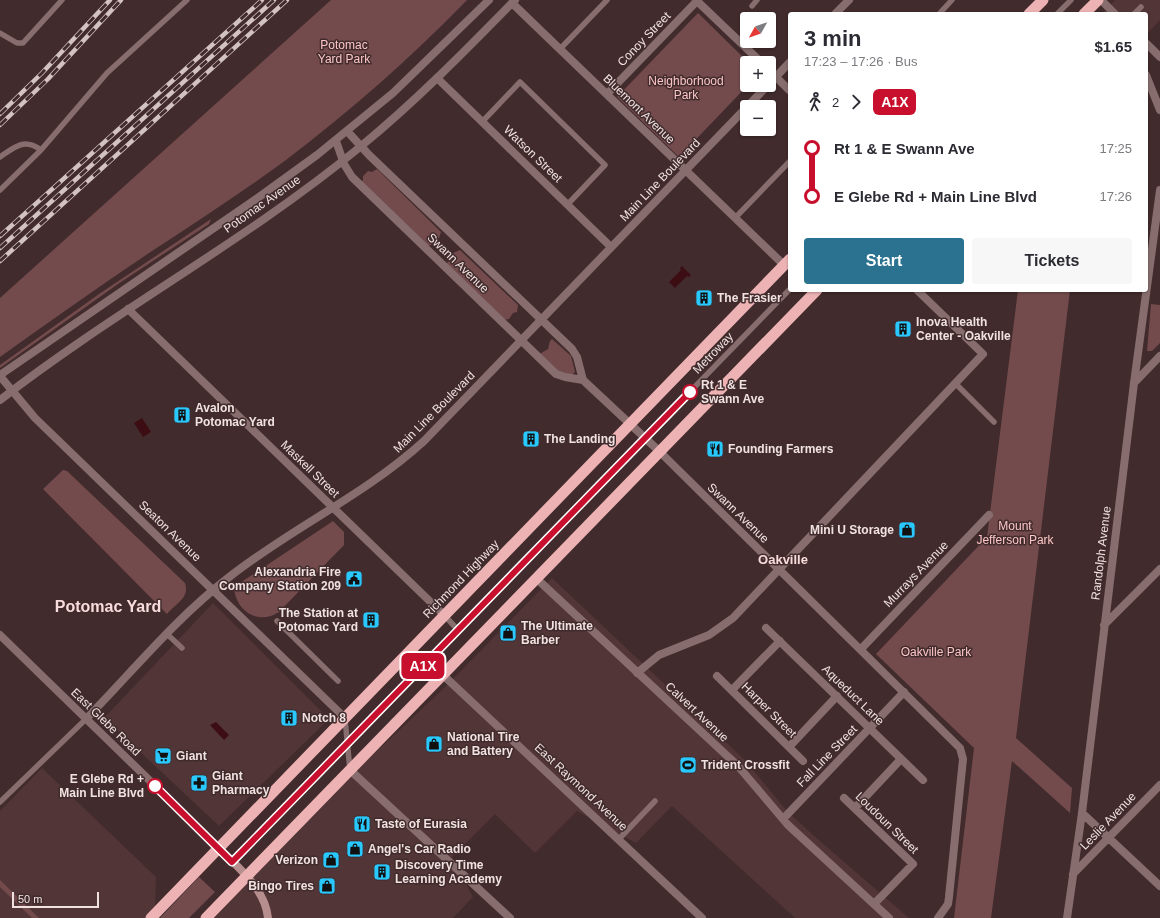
<!DOCTYPE html>
<html lang="en">
<head>
<meta charset="utf-8">
<style>
	:root { --surface:#fff; --page:#f7f7f7; --text:#2b2b33; --muted:#7c7c81; --accent:#2a728f }
	body { margin:0; font-family:Arial,sans-serif; background:var(--page); color:var(--text); height:100vh; display:flex; flex-direction:column; font-size:15px; white-space:nowrap }
	* { box-sizing:border-box; margin:0 }
	p { font-size:13px; color:var(--muted) }
	.icon { flex:none; width:22px; height:22px; fill:none; stroke:currentColor; stroke-width:2; stroke-linecap:round; stroke-linejoin:round }
	.map { position:relative; flex:1; overflow:hidden }
	.panel { position:absolute; left:788px; top:12px; width:360px; height:280px; display:flex; flex-direction:column; background:var(--surface); border-radius:4px; box-shadow:0 1px 3px #0004 }
	.panel>* { flex:none }
	.badge { padding:0 8px; border-radius:6px; font-size:14px; line-height:26px }
	.needle { width:26px; rotate:230deg }
	.fabs { position:absolute; left:740px; top:12px; display:grid; gap:8px }
	.fabs a { display:grid; place-items:center; width:36px; height:36px; border-radius:4px; background:var(--surface); box-shadow:0 1px 3px #0004; font-size:20px }
	.scale { position:absolute; left:12px; bottom:10px; width:87px; box-sizing:border-box; padding-left:4px; border:2px solid #f1e2e2; border-top:0; font-size:11px; line-height:14px; white-space:nowrap; color:#f1e2e2; -webkit-text-stroke:3px #412b2c; paint-order:stroke }
	.map>.badge { position:absolute; translate:-50% -50%; box-shadow:0 0 0 2px #fff }
	.legs { display:flex; align-items:center; gap:6px; height:44px; padding:0 16px; font-size:13px }
	.legs p { margin-inline-start:auto }
	.overview { display:flex; align-items:center; justify-content:space-between; height:68px; padding:0 16px }
	h1 { font-size:22px; font-weight:700; line-height:30px }
	.action { display:flex; gap:8px; margin-top:auto; padding:8px 16px }
	.action a { flex:1; height:46px; border-radius:4px; background:var(--accent); color:#fff; font-size:16px; font-weight:700; line-height:46px; text-align:center }
	.action a+a { background:var(--page); color:var(--text) }
	ul { padding:0 16px; list-style:none }
	li { display:flex; align-items:center; gap:14px; height:48px; font-size:15px }
	li i { display:grid; place-items:center; width:6px; height:100%; margin:0 5px; background:currentColor }
	li i::after { content:''; width:10px; height:10px; margin:-5px; border:3px solid; border-radius:50%; background:var(--surface) }
	li p { margin-inline-start:auto }
	li:first-child i { background:linear-gradient(#0000 50%,currentColor 0) }
	li:last-child i { background:linear-gradient(currentColor 50%,#0000 0) }
	.map>svg:first-child { display:block }
</style>
</head>
<body>
<div class="map">
<svg width="1160" height="918" viewBox="0 0 1160 918">
	<rect width="100%" height="100%" fill="#412b2c"/>
	<path fill="#523536" d="M1115 0H1160V20L1146 35V14H1102Z
		M552 578 745 760 786 810 813 835 909 918H795L672 806 636 843 577 811 535 853 495 814 452 857 473 897 453 918H214L346 780 442 690Z
		M213 603 329 719 219 826 104 718Z
		M42 768 156 877 155 908 146 918H0V811Z"/>
	<path fill="#734b4c" d="M331 0H467C411 58 350 111 286 160 241 193 195 223 149 253 98 287 49 322 0 357V298Z
		M698 13 749 63H747L748 85 679 157 617 97Z
		M377 169 441 232 438 241 427 247 360 183 363 180V176L368 171 372 172Z
		M211 219 209 224 118 284 0 368V365L99 294Z
		M460 250 518 305 517 312 513 313 509 319 502 320 446 266 451 254Z
		M1018 290H1070L1016 738 1072 788 1070 813 1012 761 991 918H954L974 748 876 654 987 537Z
		M1151 304 1160 305V343L1152 351H1147Z
		M552 339 571 356 575 372 573 374H559L538 355 548 349 550 341Z
		M63 470 67 471 185 583C190 598 176 603 167 614L43 489Z
		M333 521 344 532V545L279 612C258 626 235 610 234 587Z
		M199 877 215 892 189 918H160Z
		M0 880 39 918H32L0 887Z"/>
	<path fill="#3c0d12" d="M682 266 691 275 689 277 687 276 675 288 669 282 681 270 680 268Z
		M142 418 151 432 143 437 134 423Z
		M216 722 229 735 224 740 210 725Z"/>
	<g fill="none" stroke-linecap="round" stroke-linejoin="round">
		<path stroke="#876d6d" stroke-width="5.5" d="M752 6 757 0
			M939 14 952 0
			M1057 14 1071 0
			M1134 14 1141 7
			M0 33 17 43H23L62 0
			M560 49 607 0
			M483 121 520 82 605 165 568 204
			M0 157C16 146 24 138 41 150
			M0 190 41 150 107 73 187 0
			M735 218 790 161
			M956 384 994 422
			M444 615 458 630
			M277 621 338 681
			M168 635 182 648
			M345 719 350 770
			M0 802 86 719
			M619 839 655 801
			M232 862 790 289"/>
		<path stroke="#876d6d" stroke-width="8" d="M696 0 762 63
			M1101 0 1115 14
			M512 3 784 265
			M835 14 849 0
			M1146 43 1160 57
			M769 70 790 91
			M1146 75 1160 110
			M437 78 611 247
			M769 84 790 62
			M607 94 697 1
			M128 309 444 615
			M0 376 35 418 344 717
			M1134 383 1160 356
			M659 451 960 748 963 759 949 897 948 904 938 918
			M537 579 738 766 788 825 889 918
			M1104 625 1160 569
			M766 628 923 780
			M861 649 989 515
			M637 673 659 655 709 635 733 618 983 354 917 290
			M443 675 702 918
			M717 676 803 761
			M732 690 780 641
			M86 719C132 672 176 618 228 578 291 528 365 495 424 441L768 85
			M789 747 837 696
			M350 770 510 918
			M844 798 913 864 874 904
			M855 808 901 759
			M1082 813 1160 886
			M783 819 904 692
			M1073 874 1160 785
			M1067 918 1082 813 1134 383 1160 190"/>
		<path stroke="#876d6d" stroke-width="8" d="M347 131 369 155 572 349 577 357 583 380 659 451
			M336 141 344 164 352 177 556 374 565 377 583 380
			M0 375 259 197 317 155 393 93 489 0
			M0 400C116 310 247 240 360 147 415 102 465 51 515 0
			M0 635 219 848"/>
		<path stroke="#b78e8e" stroke-width="8" d="M219 848C238 868 265 888 268 918"/>
		<path stroke="#edb2b4" stroke-width="11" d="M1029 14 1043 0
			M1084 14 1098 0
			M151 918 790 259
			M206 918 817 290"/>
		<g stroke="#d3c2c2" stroke-width="4.5">
			<path id="rail" d="M0 114 42 73 110 0
				M0 125 48 79 121 0
				M0 236 262 0
				M0 248 274 0
				M0 261 287 0"/>
		</g>
		<use href="#rail" stroke="#412b2c" stroke-width="3" stroke-dasharray="9" stroke-linecap="butt"/>
	</g>
	<g fill="none" stroke-linecap="round" stroke-linejoin="round">
		<g stroke="#fff" stroke-width="9">
			<path id="line-1" d="M155 786 232 862 690 392"/>
		</g>
		<use href="#line-1" stroke="#c8102e" stroke-width="6"/>
	</g>
	<defs>
		<g id="building-square" transform="scale(0.9)"><rect x="-9" y="-9" width="18" height="18" rx="4" fill="#29c8ff" stroke="#412b2c"/><path d="M-4-6H4V6H1V3H-1V6H-4ZM-2.5-4.3h1.7v1.8h-1.7ZM.8-4.3h1.7v1.8H.8ZM-2.5-1h1.7V.8h-1.7ZM.8-1h1.7V.8H.8Z" fill="#111"/></g>
		<g id="restaurant-square" transform="scale(0.9)"><rect x="-9" y="-9" width="18" height="18" rx="4" fill="#29c8ff" stroke="#412b2c"/><path d="M-5-6h1v4h1v-4h1v4h1v-4h1v5L-1.5 .5V6h-2V.5L-5-1ZM5-6V6H3V1.5H1.5Q1.5-4 5-6Z" fill="#111"/></g>
		<g id="shop-square" transform="scale(0.9)"><rect x="-9" y="-9" width="18" height="18" rx="4" fill="#29c8ff" stroke="#412b2c"/><path d="M-5-2.5h2.3a2.7 3.5 0 0 1 5.4 0H5L5.5 6h-11ZM-1.5-2.5h3a1.5 2.3 0 0 0-3 0Z" fill="#111"/></g>
		<g id="civic-square" transform="scale(0.9)"><rect x="-9" y="-9" width="18" height="18" rx="4" fill="#29c8ff" stroke="#412b2c"/><path d="M-.6-6.5H3V-4.5H.6V-3L4-1V1h2V6H-6V1h2V-1L-.6-3ZM-1.2 2.5V6h2.4V2.5Z" fill="#111"/></g>
		<g id="supermarket-square" transform="scale(0.9)"><rect x="-9" y="-9" width="18" height="18" rx="4" fill="#29c8ff" stroke="#412b2c"/><path d="M-6-5.5h2.5l.6 2H6L4.5 2H-2.5L-4.4-4H-6ZM-1.5 3.2a1.3 1.3 0 1 0 .1 0ZM3 3.2a1.3 1.3 0 1 0 .1 0Z" fill="#111"/></g>
		<g id="stadium-square" transform="scale(0.9)"><rect x="-9" y="-9" width="18" height="18" rx="4" fill="#29c8ff" stroke="#412b2c"/><path d="M0-5a6.5 5 0 1 0 0 10a6.5 5 0 1 0 0-10ZM-3.5-1.8h7v3.6h-7Z" fill="#111"/></g>
		<g id="pharmacy-square" transform="scale(0.9)"><rect x="-9" y="-9" width="18" height="18" rx="4" fill="#29c8ff" stroke="#412b2c"/><path d="M-2-6h4v4h4v4h-4v4h-4v-4h-4v-4h4Z" fill="#111"/></g>
	</defs>
	<g fill-rule="evenodd">
		<use href="#building-square" x="704" y="298"/>
		<use href="#building-square" x="903" y="329"/>
		<use href="#building-square" x="182" y="415"/>
		<use href="#building-square" x="531" y="439"/>
		<use href="#restaurant-square" x="715" y="449"/>
		<use href="#shop-square" x="907" y="530"/>
		<use href="#civic-square" x="354" y="579"/>
		<use href="#building-square" x="371" y="620"/>
		<use href="#shop-square" x="508" y="633"/>
		<use href="#building-square" x="289" y="718"/>
		<use href="#shop-square" x="434" y="744"/>
		<use href="#supermarket-square" x="163" y="756"/>
		<use href="#stadium-square" x="688" y="765"/>
		<use href="#pharmacy-square" x="199" y="783"/>
		<use href="#restaurant-square" x="362" y="824"/>
		<use href="#shop-square" x="355" y="849"/>
		<use href="#shop-square" x="331" y="860"/>
		<use href="#building-square" x="382" y="872"/>
		<use href="#shop-square" x="327" y="886"/>
	</g>
	<g fill="#fff" stroke="#c8102e" stroke-width="2">
		<circle cx="690" cy="392" r="7"/>
		<circle cx="155" cy="786" r="7"/>
	</g>
	<g text-anchor="middle" dominant-baseline="central" stroke-width="3" stroke-linejoin="round" paint-order="stroke">
		<g font-size="12" fill="#f1e2e2" stroke="#412b2c">
			<text transform="translate(644 39) rotate(-46)">Conoy Street</text>
			<text transform="translate(639 109) rotate(44)">Bluemont Avenue</text>
			<text transform="translate(533 154) rotate(44)">Watson Street</text>
			<text transform="translate(660 180) rotate(-46)">Main Line Boulevard</text>
			<text transform="translate(262 204) rotate(-35)">Potomac Avenue</text>
			<text transform="translate(458 263) rotate(44)">Swann Avenue</text>
			<text transform="translate(713 353) rotate(-46)">Metroway</text>
			<text transform="translate(434 412) rotate(-45)">Main Line Boulevard</text>
			<text transform="translate(310 469) rotate(44)">Maskell Street</text>
			<text transform="translate(738 513) rotate(44)">Swann Avenue</text>
			<text transform="translate(170 531) rotate(44)">Seaton Avenue</text>
			<text transform="translate(1101 553) rotate(-83)">Randolph Avenue</text>
			<text transform="translate(916 574) rotate(-46)">Murrays Avenue</text>
			<text transform="translate(461 579) rotate(-46)">Richmond Highway</text>
			<text transform="translate(853 695) rotate(44)">Aqueduct Lane</text>
			<text transform="translate(769 710) rotate(45)">Harper Street</text>
			<text transform="translate(697 712) rotate(43)">Calvert Avenue</text>
			<text transform="translate(106 722) rotate(44)">East Glebe Road</text>
			<text transform="translate(827 756) rotate(-46)">Fall Line Street</text>
			<text transform="translate(581 787) rotate(43)">East Raymond Avenue</text>
			<text transform="translate(1108 821) rotate(-46)">Leslie Avenue</text>
			<text transform="translate(887 823) rotate(44)">Loudoun Street</text>
		</g>
		<g font-size="12" fill="#fcc6c6" stroke="#412b2c">
			<text x="344" y="45">Potomac<tspan x="344" dy="14">Yard Park</tspan></text>
			<text x="686" y="81">Neighborhood<tspan x="686" dy="14">Park</tspan></text>
			<text x="1015" y="526">Mount<tspan x="1015" dy="14">Jefferson Park</tspan></text>
			<text x="936" y="652">Oakville Park</text>
		</g>
		<g font-size="12" font-weight="bold" fill="#f1e2e2" stroke="#412b2c" text-anchor="start">
			<text x="717" y="298">The Frasier</text>
			<text x="916" y="322">Inova Health<tspan x="916" dy="14">Center - Oakville</tspan></text>
			<text x="195" y="408">Avalon<tspan x="195" dy="14">Potomac Yard</tspan></text>
			<text x="544" y="439">The Landing</text>
			<text x="728" y="449">Founding Farmers</text>
			<text x="894" y="530" text-anchor="end">Mini U Storage</text>
			<text x="341" y="572" text-anchor="end">Alexandria Fire<tspan x="341" dy="14">Company Station 209</tspan></text>
			<text x="358" y="613" text-anchor="end">The Station at<tspan x="358" dy="14">Potomac Yard</tspan></text>
			<text x="521" y="626">The Ultimate<tspan x="521" dy="14">Barber</tspan></text>
			<text x="302" y="718">Notch 8</text>
			<text x="447" y="737">National Tire<tspan x="447" dy="14">and Battery</tspan></text>
			<text x="176" y="756">Giant</text>
			<text x="701" y="765">Trident Crossfit</text>
			<text x="212" y="776">Giant<tspan x="212" dy="14">Pharmacy</tspan></text>
			<text x="375" y="824">Taste of Eurasia</text>
			<text x="368" y="849">Angel's Car Radio</text>
			<text x="318" y="860" text-anchor="end">Verizon</text>
			<text x="395" y="865">Discovery Time<tspan x="395" dy="14">Learning Academy</tspan></text>
			<text x="314" y="886" text-anchor="end">Bingo Tires</text>
		</g>
		<g font-size="12" font-weight="bold" fill="#f1e2e2" stroke="#412b2c" text-anchor="start">
			<text x="701" y="385">Rt 1 &amp; E<tspan x="701" dy="14">Swann Ave</tspan></text>
			<text x="144" y="779" text-anchor="end">E Glebe Rd +<tspan x="144" dy="14">Main Line Blvd</tspan></text>
		</g>
		<g font-size="13" font-weight="bold" fill="#f9dcdc" stroke="#412b2c">
			<text x="783" y="559">Oakville</text>
		</g>
		<g font-size="16" font-weight="bold" fill="#f9dcdc" stroke="#412b2c">
			<text x="108" y="606">Potomac Yard</text>
		</g>
	</g>
</svg>
<div class="fabs">
<a><svg class="needle" viewBox="-14 -14 28 28"><path d="M0-13l5 13h-10z" fill="#e53935"/><path d="M0 13l5-13h-10z" fill="#7c7c81"/></svg></a>
<a>+</a>
<a>−</a>
</div>
<div class="scale">50 m</div>
<b class="badge" style="left:423px;top:666px;background:#c8102e;color:#fff">A1X</b>
<section class="panel">
<div class="overview"><div><h1>3 min</h1><p>17:23 – 17:26 · Bus</p></div><b>$1.65</b></div>
<div class="legs"><svg class="icon" aria-label="walk" viewBox="0 0 24 24"><circle cx="13" cy="4" r="2"/><path d="M13 8l-2 6 4 7M11 14l-3 7M7 12l3-4h3l4 4"/></svg>2<svg class="icon" aria-label="forward" viewBox="0 0 24 24"><path d="M9 5l7 7-7 7"/></svg><b class="badge" style="background:#c8102e;color:#fff">A1X</b></div>
<ul>
<li><i style="color:#c8102e"></i><b>Rt 1 &amp; E Swann Ave</b><p>17:25</p></li>
<li><i style="color:#c8102e"></i><b>E Glebe Rd + Main Line Blvd</b><p>17:26</p></li>
</ul>
<div class="action"><a>Start</a><a>Tickets</a></div>
</section>
</div>
</body>
</html>
